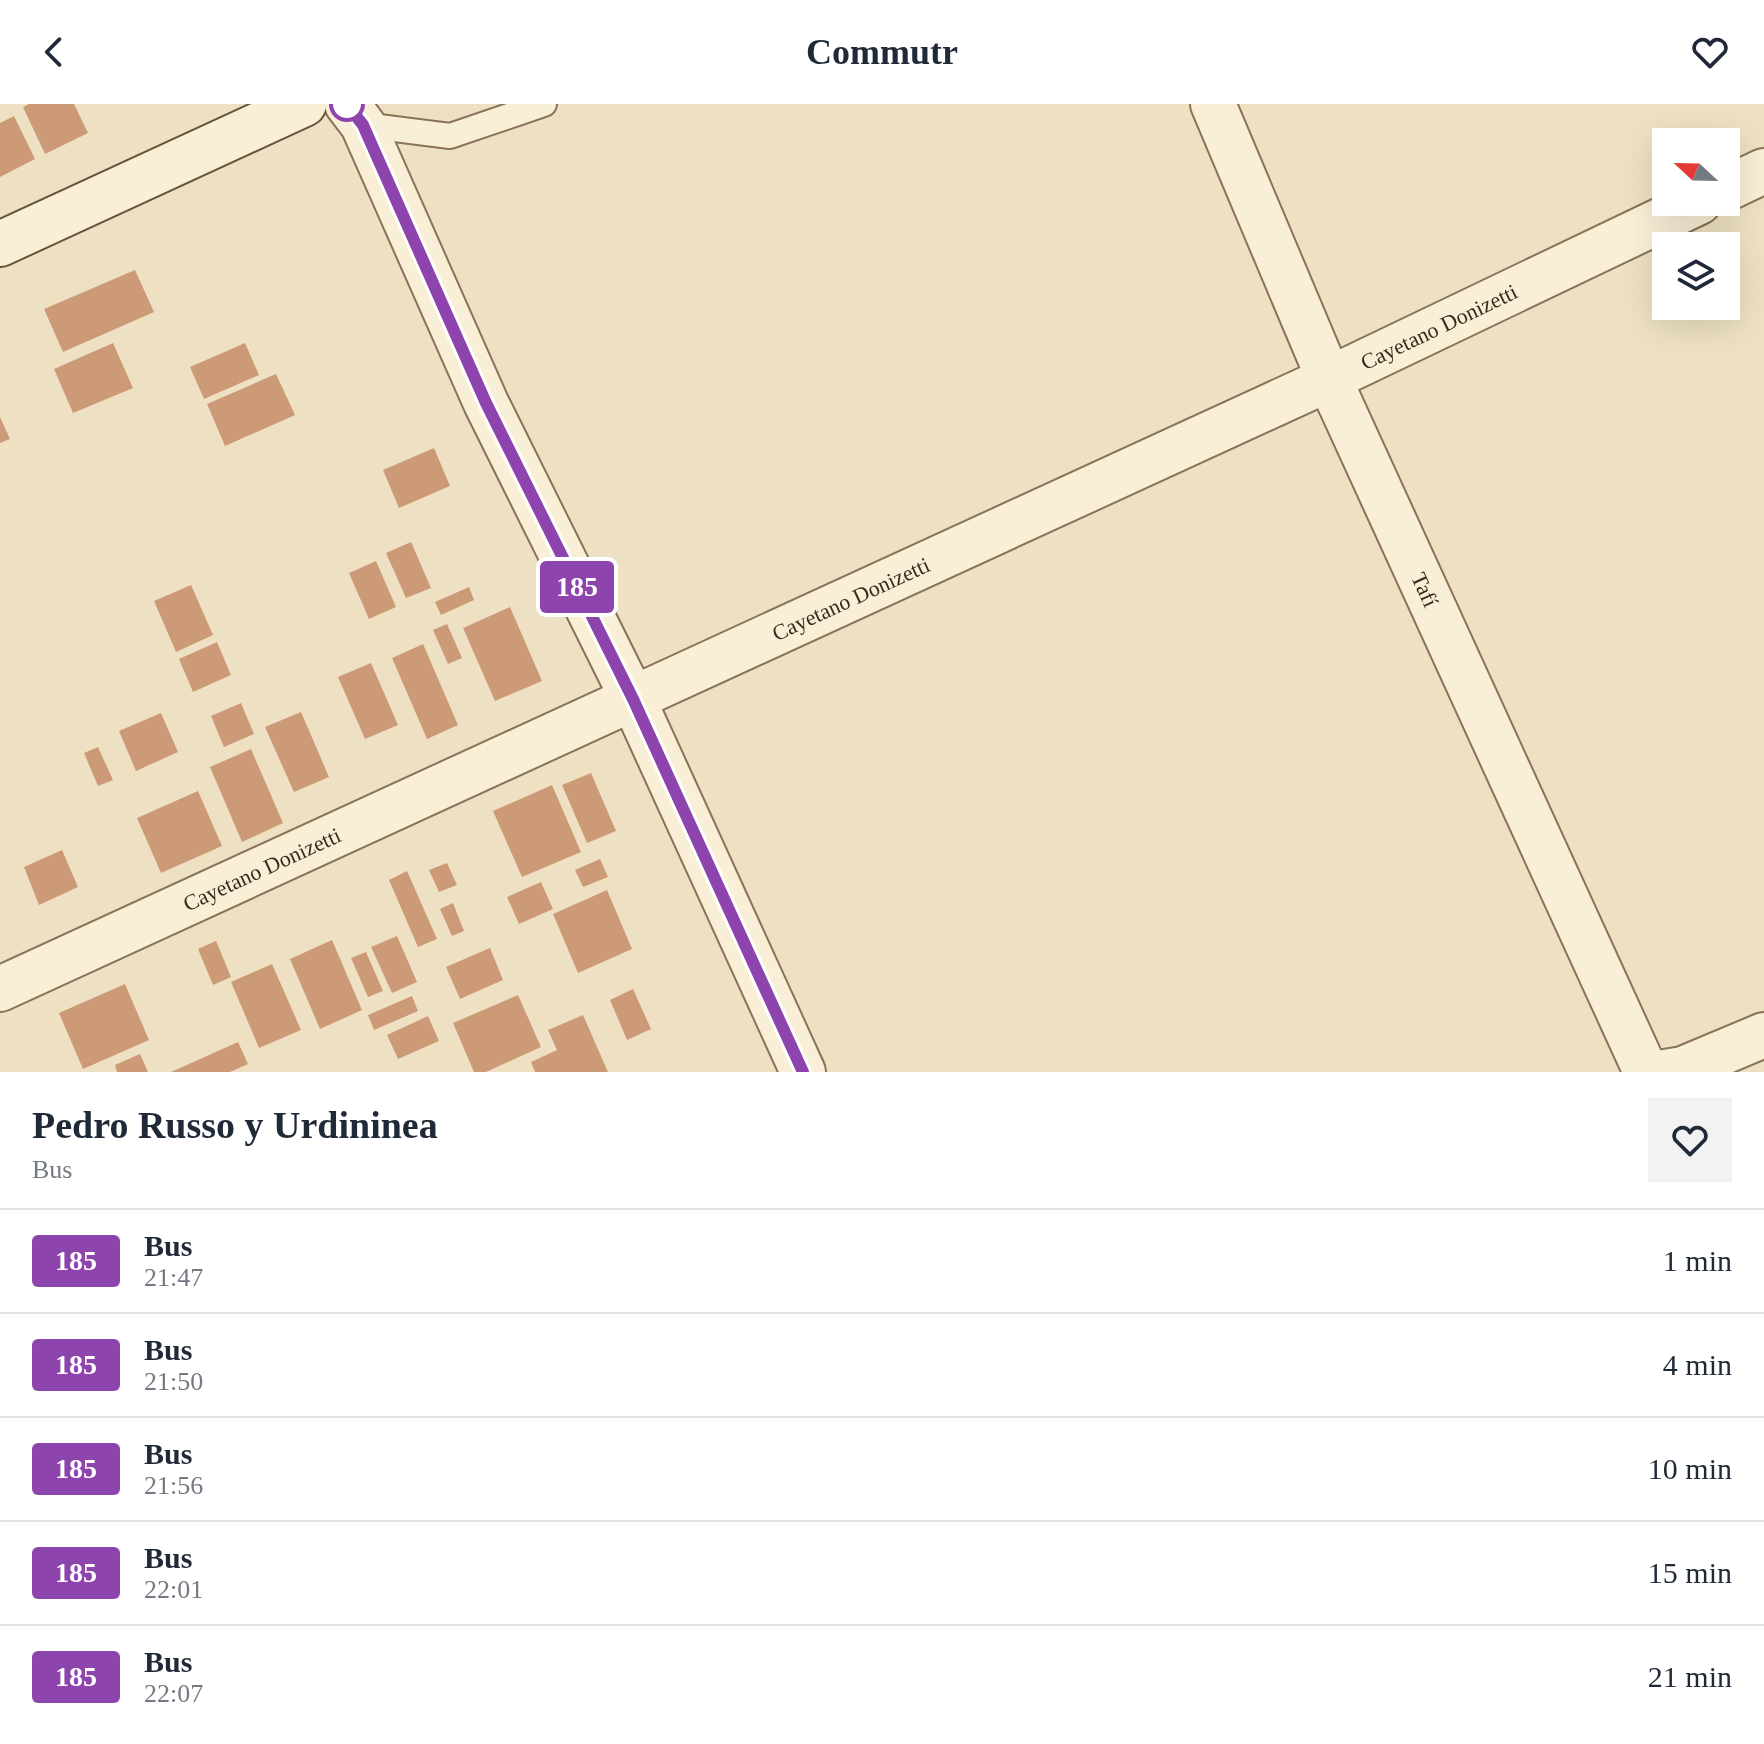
<!DOCTYPE html>
<html lang="en">
<head>
<meta charset="utf-8">
<style>
	:root { --surface:#fff; --page:#f2f2f3; --text:#1f2937; --muted:#747a83; --line:#e0e1e3 }
	body { margin:0; font-family:"Times New Roman",serif; background:var(--page); color:var(--text); height:100vh; display:flex; flex-direction:column; font-size:30px; white-space:nowrap }
	* { box-sizing:border-box; margin:0 }
	p { font-size:26px; color:var(--muted) }
	.icon { flex:none; width:44px; height:44px; fill:none; stroke:currentColor; stroke-width:2; stroke-linecap:round; stroke-linejoin:round }
	.map { position:relative; height:968px; overflow:hidden }
	.drawer { display:flex; flex-direction:column; background:var(--surface); flex:1 }
	.drawer>* { flex:none }
	.badge { padding:0 16px; border-radius:6px; font-size:28px; line-height:52px }
	.needle { width:52px; rotate:292deg }
	.tools { position:absolute; left:1652px; top:24px; display:grid; gap:16px }
	.tools a { display:grid; place-items:center; width:88px; height:88px; border-radius:0px; background:var(--surface); box-shadow:0 8px 32px #0002; font-size:40px }
	.map>.badge { position:absolute; translate:-50% -50%; box-shadow:0 0 0 4px #fff }
	.round { display:grid; place-items:center; flex:none; width:84px; height:84px; border-radius:0px; background:var(--page) }
	.head { display:flex; align-items:center; justify-content:space-between; height:136px; padding:0 32px }
	h1 { font-size:38px; font-weight:700; line-height:60px }
	ul { padding:0; list-style:none }
	li { display:flex; align-items:center; gap:24px; height:104px; padding:0 32px; border-top:2px solid var(--line) }
	li div { flex:1 }
	li b { display:block; font-size:30px }
	li em { font-style:normal }
	li .badge { min-width:88px; font-weight:700; text-align:center }
	header { display:flex; justify-content:space-between; align-items:center; height:104px; padding:0 32px; background:var(--surface); font-size:36px; font-weight:700 }
	.map>svg:first-child { display:block }
</style>
</head>
<body>
<header><svg class="icon" aria-label="back" viewBox="0 0 24 24"><path d="M15 5l-7 7 7 7"/></svg>Commutr<svg class="icon" aria-label="heart" viewBox="0 0 24 24"><path d="M12 20l-8-8c-3-5 5-10 8-4 3-6 11-1 8 4z"/></svg></header>
<div class="map">
<svg width="1764" height="968" viewBox="0 0 1764 968">
	<rect width="100%" height="100%" fill="#eee1c3"/>
	<path fill="#cd9a78" d="M29 0H74L88 29 45 50 23 3Z
		M14 12 35 55 0 73V19Z
		M135 166 154 208 63 248 44 205Z
		M113 239 133 284 73 309 54 265Z
		M245 239 259 271 204 295 190 263Z
		M276 270 295 311 225 342 207 300Z
		M0 313 10 335 0 339Z
		M434 344 450 382 399 404 383 366Z
		M411 438 431 484 406 494 386 449Z
		M376 457 396 503 369 515 349 469Z
		M191 481 213 531 176 548 154 497Z
		M469 483 474 496 441 511 435 498Z
		M510 503 542 577 495 597 463 524Z
		M447 520 462 554 448 560 433 526Z
		M217 538 231 571 193 588 179 555Z
		M423 540 458 621 427 635 392 554Z
		M371 559 398 621 365 635 338 573Z
		M241 599 254 630 224 643 211 612Z
		M301 608 329 673 294 688 265 623Z
		M161 609 178 648 136 667 119 627Z
		M98 643 113 676 98 682 84 649Z
		M251 645 283 719 242 738 210 663Z
		M591 669 616 727 587 739 562 681Z
		M552 681 581 748 522 773 493 707Z
		M198 687 222 742 161 769 137 714Z
		M62 746 78 783 39 801 24 763Z
		M600 755 608 773 583 783 575 766Z
		M447 759 457 781 439 788 429 766Z
		M407 767 437 835 418 843 389 776Z
		M541 778 553 805 519 820 507 793Z
		M607 786 632 845 578 869 553 810Z
		M453 799 464 827 452 832 440 805Z
		M397 832 417 878 392 889 371 843Z
		M332 836 362 906 320 925 290 855Z
		M216 837 231 873 213 881 198 845Z
		M490 844 503 876 460 895 446 863Z
		M366 848 383 887 368 893 351 854Z
		M272 860 301 926 259 944 231 878Z
		M125 880 149 936 83 965 59 909Z
		M633 885 651 925 627 936 610 896Z
		M518 891 541 943 486 968H474L453 919Z
		M412 892 418 907 374 926 368 911Z
		M583 911 608 968H535L531 958 557 946 548 926Z
		M428 912 439 937 398 955 387 931Z
		M238 938 248 960 230 968H171Z
		M140 950 148 968H117L115 961Z"/>
	<g fill="none" stroke-linecap="round" stroke-linejoin="round">
		<g stroke="#897259" stroke-width="28">
			<path id="lane" d="M363 21 450 32 544 0"/>
		</g>
		<g stroke="#897259" stroke-width="48">
			<g id="street">
				<path d="M347 0 363 21 486 299 633 595 803 968"/>
				<path id="s1" d="M1213 0 1329 275 1646 968"/>
				<path d="M1726 85 1764 67"/>
				<path id="s2" d="M0 885 1329 275 1699 98"/>
				<path d="M1665 968 1683 965 1764 931"/>
			</g>
		</g>
		<g stroke="#6a533d" stroke-width="48">
			<path id="secondary" d="M0 140 304 0"/>
		</g>
		<use href="#lane" stroke="#f9eed6" stroke-width="24"/>
		<use href="#street" stroke="#f9eed6" stroke-width="44"/>
		<use href="#secondary" stroke="#f9eed6" stroke-width="44"/>
	</g>
	<g fill="none" stroke-linecap="round" stroke-linejoin="round">
		<g stroke="#fff" stroke-width="18">
			<path id="line" d="M347 0 363 21 486 299 633 595 803 968"/>
		</g>
		<use href="#line" stroke="#8e44ad" stroke-width="12"/>
	</g>
	<circle fill="#fff" stroke="#8e44ad" stroke-width="4" cx="347" cy="0" r="16"/>
	<g text-anchor="middle" dominant-baseline="central" stroke-width="6" stroke-linejoin="round" paint-order="stroke">
		<g font-size="22" fill="#382a1e" stroke="#f6ebd2">
			<text stroke="none"><textPath href="#s2" startOffset="1584">Cayetano Donizetti</textPath></text>
			<text stroke="none"><textPath href="#s1" startOffset="530">Tafí</textPath></text>
			<text stroke="none"><textPath href="#s2" startOffset="936">Cayetano Donizetti</textPath></text>
			<text stroke="none"><textPath href="#s2" startOffset="288">Cayetano Donizetti</textPath></text>
		</g>
	</g>
</svg>
<div class="tools">
<a><svg class="needle" viewBox="-14 -14 28 28"><path d="M0-13l5 13h-10z" fill="#e53935"/><path d="M0 13l5-13h-10z" fill="#747a83"/></svg></a>
<a><svg class="icon" aria-label="layers" viewBox="0 0 24 24"><path d="M12 4l9 5-9 5-9-5zM3 14l9 5 9-5"/></svg></a>
</div>
<b class="badge" style="left:577px;top:483px;background:#8e44ad;color:#fff">185</b>
</div>
<section class="drawer">
<div class="head"><div><h1>Pedro Russo y Urdininea</h1><p>Bus</p></div><a class="round"><svg class="icon" aria-label="heart" viewBox="0 0 24 24"><path d="M12 20l-8-8c-3-5 5-10 8-4 3-6 11-1 8 4z"/></svg></a></div>
<ul>
<li><span class="badge" style="background:#8e44ad;color:#fff">185</span><div><b>Bus</b><p>21:47</p></div><em>1 min</em></li>
<li><span class="badge" style="background:#8e44ad;color:#fff">185</span><div><b>Bus</b><p>21:50</p></div><em>4 min</em></li>
<li><span class="badge" style="background:#8e44ad;color:#fff">185</span><div><b>Bus</b><p>21:56</p></div><em>10 min</em></li>
<li><span class="badge" style="background:#8e44ad;color:#fff">185</span><div><b>Bus</b><p>22:01</p></div><em>15 min</em></li>
<li><span class="badge" style="background:#8e44ad;color:#fff">185</span><div><b>Bus</b><p>22:07</p></div><em>21 min</em></li>
</ul>
</section>
</body>
</html>
